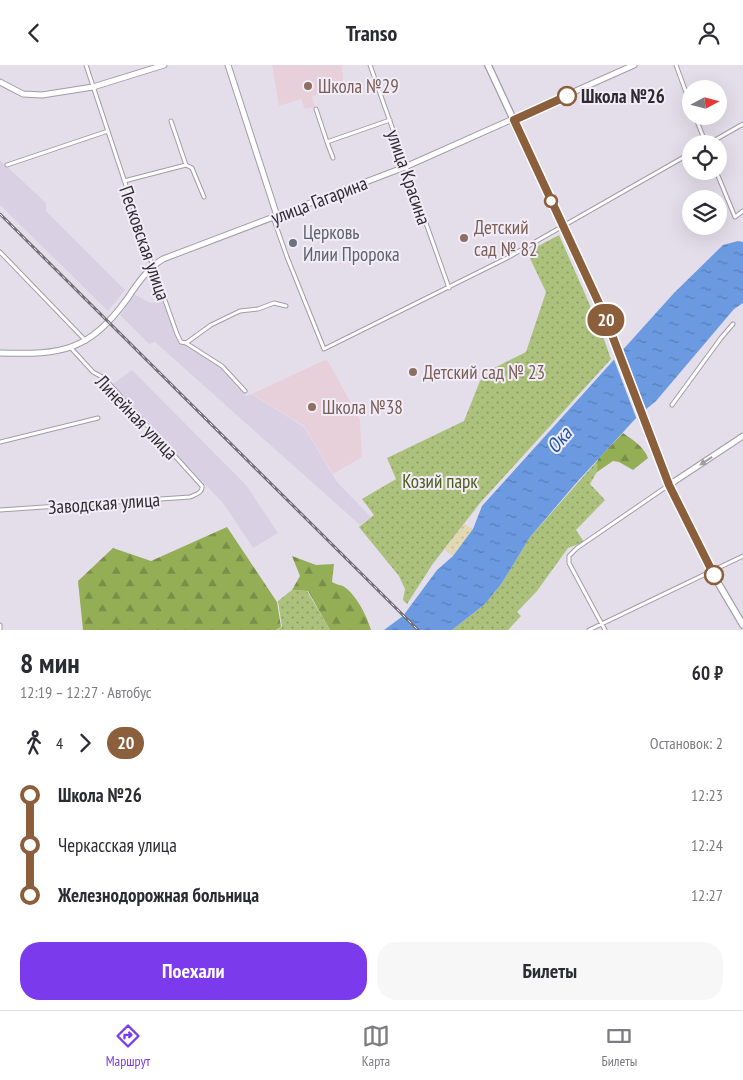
<!DOCTYPE html>
<html lang="ru">
<head>
<meta charset="utf-8">
<style>
	:root { --surface:#fff; --page:#f7f7f7; --text:#2b2b33; --muted:#7c7c81; --line:#e1e1e2; --accent:#7c3aed }
	body { margin:0; font-family:"PT Sans Narrow",sans-serif; background:var(--page); color:var(--text); height:100vh; display:flex; flex-direction:column; font-size:19px; white-space:nowrap }
	* { box-sizing:border-box; margin:0 }
	p { font-size:16px; color:var(--muted) }
	.icon { flex:none; width:28px; height:28px; fill:none; stroke:currentColor; stroke-width:2; stroke-linecap:round; stroke-linejoin:round }
	.map { position:relative; height:565px; overflow:hidden }
	.details { display:flex; flex-direction:column; background:var(--surface); flex:1 }
	.details>* { flex:none }
	.badge { padding:0 10px; border-radius:16px; font-size:18px; line-height:32px }
	.needle { width:32px; rotate:83deg }
	.tools { position:absolute; left:682px; top:15px; display:grid; gap:10px }
	.tools a { display:grid; place-items:center; width:45px; height:45px; border-radius:50%; background:var(--surface); box-shadow:0 5px 20px #0002; font-size:25px }
	.map>.badge { position:absolute; translate:-50% -50%; box-shadow:0 0 0 2px #fff }
	.legs { display:flex; align-items:center; gap:8px; height:55px; padding:0 20px; font-size:16px }
	.legs p { margin-inline-start:auto }
	.head { display:flex; align-items:center; justify-content:space-between; height:85px; padding:0 20px }
	h1 { font-size:28px; font-weight:600; line-height:38px }
	.primary-button { display:flex; gap:10px; margin-top:auto; padding:10px 20px }
	.primary-button a { flex:1; height:58px; border-radius:20px; background:var(--accent); color:#fff; font-size:20px; font-weight:600; line-height:58px; text-align:center }
	.primary-button a+a { background:var(--page); color:var(--text) }
	ul { padding:0 20px; list-style:none }
	li { display:flex; align-items:center; gap:18px; height:50px; font-size:19px }
	li i { display:grid; place-items:center; width:8px; height:100%; margin:0 6px; background:currentColor }
	li i::after { content:''; width:12px; height:12px; margin:-6px; border:4px solid; border-radius:50%; background:var(--surface) }
	li p { margin-inline-start:auto }
	li:first-child i { background:linear-gradient(#0000 50%,currentColor 0) }
	li:last-child i { background:linear-gradient(currentColor 50%,#0000 0) }
	header { display:flex; justify-content:space-between; align-items:center; height:65px; padding:0 20px; background:var(--surface); font-size:22px; font-weight:600 }
	.dock { display:flex; justify-content:space-around; align-items:center; height:70px; border-top:1px solid var(--line); background:var(--surface); font-size:14px; color:var(--muted) }
	.dock a { display:grid; justify-items:center; gap:2px }
	.dock .current { color:var(--accent) }
	.map>svg:first-child { display:block }
</style>
</head>
<body>
<header><svg class="icon" aria-label="back" viewBox="0 0 24 24"><path d="M15 5l-7 7 7 7"/></svg>Transo<svg class="icon" aria-label="person" viewBox="0 0 24 24"><circle cx="12" cy="8" r="4"/><path d="M4 21q1-7 8-7t8 7"/></svg></header>
<div class="map">
<svg width="743" height="565" viewBox="0 0 743 565">
	<defs>
		<pattern id="grass-dots" width="8" height="8" patternUnits="userSpaceOnUse" patternTransform="scale(1.25)"><rect width="8" height="8" fill="#abc17c"/><path d="M2 2h.1M6 6h.1" fill="none" stroke="#8c9d66" stroke-width="1.8" stroke-linecap="round"/></pattern>
		<pattern id="forest-firs" width="22" height="20" patternUnits="userSpaceOnUse" patternTransform="scale(1.25)"><rect width="22" height="20" fill="#94ae56"/><path d="M5 1l3.5 6h-7zM16 11l3.5 6h-7z" fill="#798e48"/></pattern>
		<pattern id="sand-dots" width="8" height="8" patternUnits="userSpaceOnUse" patternTransform="scale(1.25)"><rect width="8" height="8" fill="#e2d8b3"/><path d="M2 2h.1M6 6h.1" fill="none" stroke="#c2ba9a" stroke-width="1.8" stroke-linecap="round"/></pattern>
		<pattern id="water-ripples" width="26" height="14" patternUnits="userSpaceOnUse" patternTransform="scale(1.25)"><rect width="26" height="14" fill="#6b9ae1"/><path d="M2 4q2-2 4 0t4 0M15 11q2-2 4 0t4 0" fill="none" stroke="#587eb7"/></pattern>
	</defs>
	<rect width="100%" height="100%" fill="#e4deea"/>
	<path fill="#d9d1e3" d="M0 95 46 138V146L125 225 108 246 0 140Z
		M134 229 150 238 164 236 173 266 180 278 185 279 218 301 246 331 251 329 304 362 337 417 371 452 360 460 155 277 149 279 120 250Z
		M132 305 246 420 278 468 253 483 223 438 162 375 154 363 113 319Z"/>
	<path fill="#e8d0da" d="M272 0H342L343 18 338 24 312 31 315 42 305 44 301 34 279 41Z
		M325 295 328 296 360 355 362 392 333 409 304 361 252 329Z"/>
	<path fill="url(#grass-dots)" d="M559 170 600 263 611 294 480 438 432 500 407 539 403 535 405 524 399 511 359 462 374 450 362 434 396 414 387 393 464 356 480 316 492 304 526 287 546 227 527 187Z
		M598 395V405L590 419 605 435 576 465 584 477 568 483 537 526 517 547 521 551 508 565H452L485 539 502 518 530 472Z
		M292 525 307 526 330 565H277L282 562 278 536Z"/>
	<path fill="url(#forest-firs)" d="M623 368C633 375 644 382 648 393L633 405 619 397 613 396 597 407 598 394Z
		M227 462 277 537 281 562 276 565H83L78 516 113 483 151 496Z
		M292 491 316 500 334 499 332 517C335 519 340 520 343 521 356 529 367 551 371 565H330L308 526 292 525 300 511Z"/>
	<path fill="url(#sand-dots)" d="M464 459 473 464 453 491 444 484Z"/>
	<path fill="url(#water-ripples)" d="M738 176 743 177V238L734 244 656 336 638 351 577 417 530 472 502 518 485 539 452 565H384L403 551 437 505 453 491 473 464 482 441 674 228 723 180Z"/>
	<path fill="#e4deea" d="M622 281 647 347 637 355 613 292Z"/>
	<g fill="none" stroke-linecap="round" stroke-linejoin="round">
		<g stroke="#a29ca8" stroke-width="5">
			<path id="street" d="M86 0 151 196 177 269 181 277 186 278 222 301 245 326
				M370 0 449 223
				M676 0 691 41
				M316 44 327 77 390 55
				M695 51 706 79
				M171 56 186 100 192 103 204 132
				M327 77 333 93
				M708 79 743 59
				M7 100 108 66
				M716 106 735 152 743 146
				M124 116 186 100
				M273 152 287 192 324 284 507 193 691 88
				M0 187 86 276
				M186 278 211 260 240 246 258 244 274 238 286 241
				M672 340 721 273 733 259
				M0 377 98 353
				M0 445 190 432C196 429 203 428 202 421L104 313 93 307 71 283
				M0 560V565
				M589 565 743 491
				M605 565 569 498V491L577 483 669 420"/>
		</g>
		<g stroke="#a29ca8" stroke-width="7">
			<path id="secondary" d="M228 0 277 151
				M0 17 23 29 42 30 93 22 164 0
				M0 288C63 290 89 286 127 234 137 219 148 203 163 194L405 102 634 0
				M669 420 743 371"/>
		</g>
		<g stroke="#a29ca8" stroke-width="8">
			<path id="primary" d="M488 0 604 249 669 420 711 506 743 560"/>
		</g>
		<use href="#street" stroke="#fff" stroke-width="3"/>
		<use href="#secondary" stroke="#fff" stroke-width="5"/>
		<use href="#primary" stroke="#fff" stroke-width="5.5"/>
		<g stroke="#716e75" stroke-width="3">
			<path id="rail" d="M0 149 418 565"/>
		</g>
		<use href="#rail" stroke="#f2ecf8" stroke-width="1" stroke-dasharray="4" stroke-linecap="butt"/>
	</g>
	<defs><path id="oneway-solid" d="M-6-.8H1V-3.2L6.5 0L1 3.2V.8H-6Z" transform="scale(1.25)"/></defs>
	<use fill="#a0a0a1" href="#oneway-solid" transform="translate(706 396) rotate(147)"/>
	<g fill="none" stroke-linecap="round" stroke-linejoin="round">
		<g stroke="#fff" stroke-width="11">
			<path id="line-1" d="M567 31 514 55 604 249 669 420 714 510"/>
		</g>
		<use href="#line-1" stroke="#8b5e3c" stroke-width="8"/>
	</g>
	<g fill="#8d6e63" stroke="#f2ecf8" stroke-width="2">
		<circle cx="308" cy="21" r="5"/>
		<circle cx="464" cy="173" r="5"/>
		<circle cx="413" cy="307" r="5"/>
		<circle cx="312" cy="342" r="5"/>
	</g>
	<g fill="#fff" stroke="#8b5e3c" stroke-width="2.5">
		<circle cx="567" cy="31" r="9"/>
		<circle cx="551" cy="136" r="6"/>
		<circle cx="714" cy="510" r="9"/>
	</g>
	<circle fill="#6b7280" stroke="#f2ecf8" stroke-width="2" cx="293" cy="178" r="5"/>
	<g text-anchor="middle" dominant-baseline="central" stroke-width="4" stroke-linejoin="round" paint-order="stroke">
		<g font-size="19" fill="#785e54" stroke="#f2ecf8" text-anchor="start">
			<text x="318" y="21">Школа №29</text>
			<text x="474" y="162">Детский<tspan x="474" dy="22">сад № 82</tspan></text>
			<text x="423" y="307">Детский сад № 23</text>
			<text x="322" y="342">Школа №38</text>
		</g>
		<g font-size="19" font-weight="bold" fill="#2d2b2f" stroke="#f2ecf8" text-anchor="start">
			<text x="581" y="31">Школа №26</text>
		</g>
		<g font-size="19" fill="#2d2b2f" stroke="#f2ecf8">
			<text transform="translate(409 112) rotate(71)">улица Красина</text>
			<text transform="translate(319 135) rotate(-21)">улица Гагарина</text>
			<text transform="translate(145 178) rotate(71)">Песковская улица</text>
			<text transform="translate(137 352) rotate(46)">Линейная улица</text>
			<text transform="translate(104 438) rotate(-4)">Заводская улица</text>
		</g>
		<g font-size="19" fill="#5b616d" stroke="#f2ecf8" text-anchor="start">
			<text x="303" y="167">Церковь<tspan x="303" dy="22">Илии Пророка</tspan></text>
		</g>
		<g font-size="19" fill="#4b5c1d" stroke="#f2ecf8">
			<text x="440" y="416">Козий парк</text>
		</g>
		<g font-size="20" font-style="italic" fill="#1954a8" stroke="#f2ecf8">
			<text transform="translate(559 375) rotate(-50)">Ока</text>
		</g>
	</g>
</svg>
<div class="tools">
<a><svg class="needle" viewBox="-14 -14 28 28"><path d="M0-13l5 13h-10z" fill="#e53935"/><path d="M0 13l5-13h-10z" fill="#7c7c81"/></svg></a>
<a><svg class="icon" aria-label="locate" viewBox="0 0 24 24"><circle cx="12" cy="12" r="6"/><path d="M12 2v4M12 18v4M2 12h4M18 12h4"/></svg></a>
<a><svg class="icon" aria-label="layers" viewBox="0 0 24 24"><path d="M12 4l9 5-9 5-9-5zM3 14l9 5 9-5"/></svg></a>
</div>
<b class="badge" style="left:606px;top:255px;background:#8b5e3c;color:#fff">20</b>
</div>
<section class="details">
<div class="head"><div><h1>8 мин</h1><p>12:19 – 12:27 · Автобус</p></div><b>60 ₽</b></div>
<div class="legs"><svg class="icon" aria-label="walk" viewBox="0 0 24 24"><circle cx="13" cy="4" r="2"/><path d="M13 8l-2 6 4 7M11 14l-3 7M7 12l3-4h3l4 4"/></svg>4<svg class="icon" aria-label="forward" viewBox="0 0 24 24"><path d="M9 5l7 7-7 7"/></svg><b class="badge" style="background:#8b5e3c;color:#fff">20</b><p>Остановок: 2</p></div>
<ul>
<li><i style="color:#8b5e3c"></i><b>Школа №26</b><p>12:23</p></li>
<li><i style="color:#8b5e3c"></i><span>Черкасская улица</span><p>12:24</p></li>
<li><i style="color:#8b5e3c"></i><b>Железнодорожная больница</b><p>12:27</p></li>
</ul>
<div class="primary-button"><a>Поехали</a><a>Билеты</a></div>
</section>
<nav class="dock">
<a class="current"><svg class="icon" aria-label="directions" viewBox="0 0 24 24"><path d="M12 3l9 9-9 9-9-9zM9 14v-3h6M13 9l2 2-2 2"/></svg>Маршрут</a>
<a><svg class="icon" aria-label="map" viewBox="0 0 24 24"><path d="M3 6l6-2 6 2 6-2v14l-6 2-6-2-6 2zM9 4v14M15 6v14"/></svg>Карта</a>
<a><svg class="icon" aria-label="tickets" viewBox="0 0 24 24"><path d="M3 7h18v10H3zM15 7v10"/></svg>Билеты</a>
</nav>
</body>
</html>
